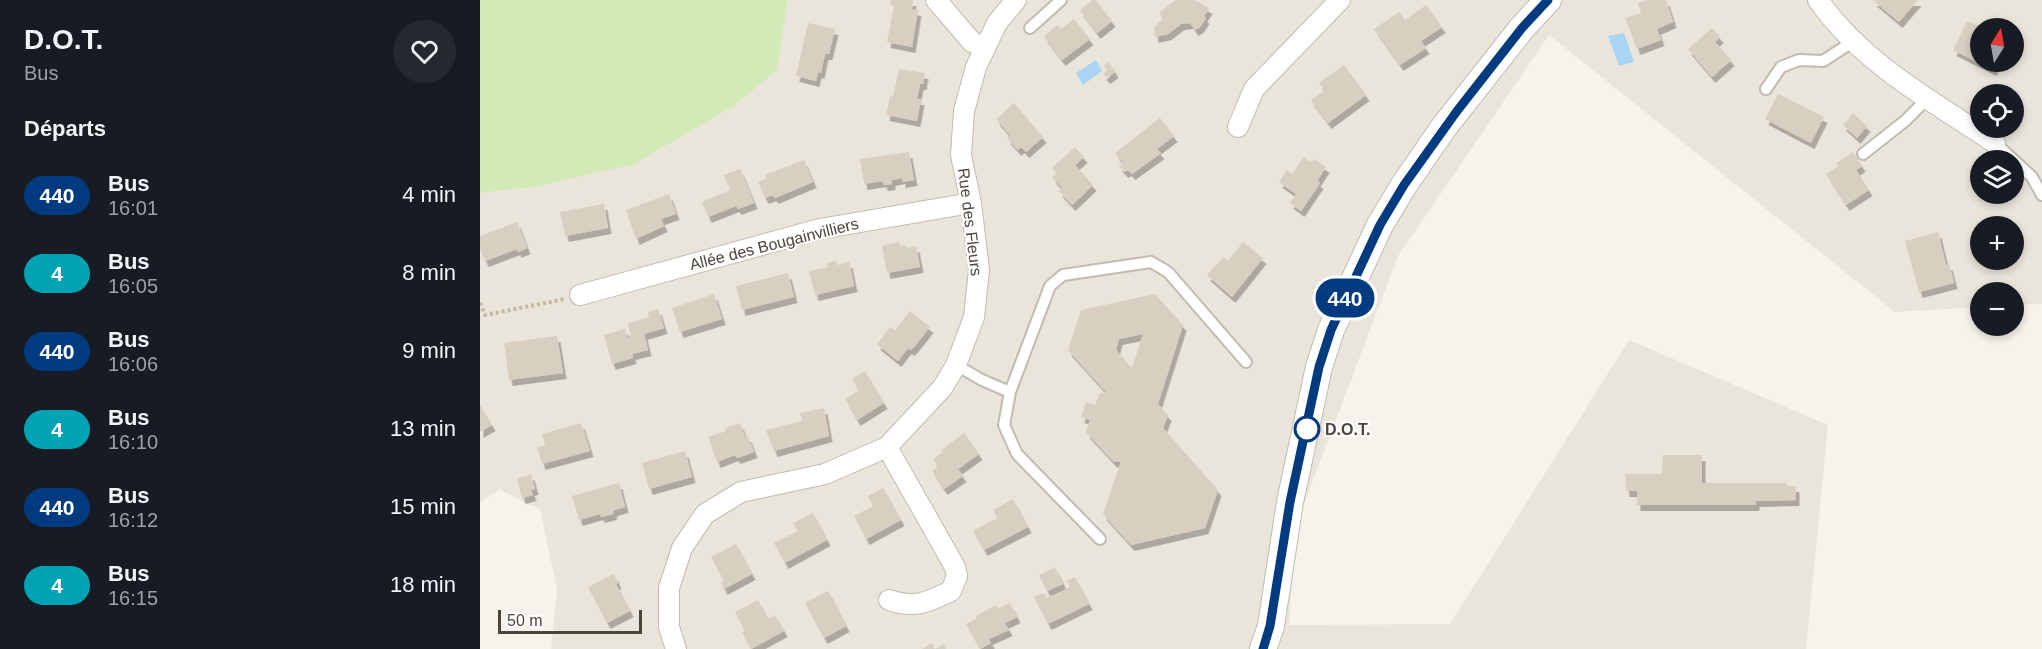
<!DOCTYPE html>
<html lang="fr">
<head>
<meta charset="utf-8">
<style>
	:root { --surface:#171b24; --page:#242831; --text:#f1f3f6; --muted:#9ea1a6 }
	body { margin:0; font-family:Arial,sans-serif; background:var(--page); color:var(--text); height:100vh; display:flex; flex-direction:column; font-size:22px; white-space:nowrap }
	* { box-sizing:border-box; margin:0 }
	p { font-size:20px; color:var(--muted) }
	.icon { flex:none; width:33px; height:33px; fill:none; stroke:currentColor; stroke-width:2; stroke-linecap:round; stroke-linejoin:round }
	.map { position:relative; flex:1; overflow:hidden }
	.panel { display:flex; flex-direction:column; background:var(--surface); width:480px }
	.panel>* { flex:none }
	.badge { padding:0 12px; border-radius:20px; font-size:21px; line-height:39px }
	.needle { width:39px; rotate:11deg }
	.buttons { position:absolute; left:1490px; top:18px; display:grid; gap:12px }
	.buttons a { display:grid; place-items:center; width:54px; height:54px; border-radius:50%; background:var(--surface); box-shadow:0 3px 9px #0003; font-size:30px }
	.scale { position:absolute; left:18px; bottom:15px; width:144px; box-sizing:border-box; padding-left:6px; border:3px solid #4b4439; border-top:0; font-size:16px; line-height:21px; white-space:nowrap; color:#4b4439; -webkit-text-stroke:4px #fff; paint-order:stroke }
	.map>.badge { position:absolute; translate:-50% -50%; box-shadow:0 0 0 3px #fff }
	h2 { padding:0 24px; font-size:22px; line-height:54px }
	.round { display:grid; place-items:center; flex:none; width:63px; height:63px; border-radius:32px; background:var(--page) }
	.summary { display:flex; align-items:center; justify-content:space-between; height:102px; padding:0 24px }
	h1 { font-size:28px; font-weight:700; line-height:45px }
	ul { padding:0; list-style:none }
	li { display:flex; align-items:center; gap:18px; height:78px; padding:0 24px }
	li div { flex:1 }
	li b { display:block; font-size:22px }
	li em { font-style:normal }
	li .badge { min-width:66px; font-weight:700; text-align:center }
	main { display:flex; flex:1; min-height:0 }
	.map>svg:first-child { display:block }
</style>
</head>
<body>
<main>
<section class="panel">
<div class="summary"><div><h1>D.O.T.</h1><p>Bus</p></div><a class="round"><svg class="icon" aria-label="heart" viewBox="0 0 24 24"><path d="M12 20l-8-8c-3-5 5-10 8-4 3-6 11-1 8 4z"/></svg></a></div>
<h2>Départs</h2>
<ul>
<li><span class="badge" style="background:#003b80;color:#fff">440</span><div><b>Bus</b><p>16:01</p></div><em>4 min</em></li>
<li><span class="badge" style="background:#00a3b4;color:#fff">4</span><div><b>Bus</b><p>16:05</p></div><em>8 min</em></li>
<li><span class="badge" style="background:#003b80;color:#fff">440</span><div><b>Bus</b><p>16:06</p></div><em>9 min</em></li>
<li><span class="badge" style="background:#00a3b4;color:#fff">4</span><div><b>Bus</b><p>16:10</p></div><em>13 min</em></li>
<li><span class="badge" style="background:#003b80;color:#fff">440</span><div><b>Bus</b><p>16:12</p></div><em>15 min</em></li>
<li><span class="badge" style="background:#00a3b4;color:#fff">4</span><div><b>Bus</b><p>16:15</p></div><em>18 min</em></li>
</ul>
</section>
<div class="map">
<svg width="1562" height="649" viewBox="0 0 1562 649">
	<defs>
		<filter id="shadow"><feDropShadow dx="3.5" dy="6" stdDeviation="0" flood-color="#0004"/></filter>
	</defs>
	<rect width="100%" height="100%" fill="#f6f3ec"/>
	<path fill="#eae5da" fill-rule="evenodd" d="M308 0H1562V304L1533 305V292H1500V307L1415 312 1069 35 918 256 816 525 809 625 970 624 1149 340 1348 425 1326 649H71L77 590 60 508 48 505 20 489 0 502V193L53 187 297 70ZM1500 28H1533V62H1500ZM1500 94H1533V128H1500ZM1500 160H1533V194H1500ZM1500 226H1533V260H1500Z"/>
	<path fill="#d2eab5" d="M0 0H308L297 70 255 105 154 164 53 187 0 193Z"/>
	<path fill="#a9d4f2" d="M1144 33 1154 62 1139 66 1128 36Z
		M616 60 622 71 603 85 596 73Z"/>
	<path fill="#d8cfc1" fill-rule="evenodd" filter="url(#shadow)" d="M411 0H433L432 9 438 10 432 47 407 42 414 6 410 5Z
		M612 0H616L632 21 617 33 600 10Z
		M696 0H715L729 8 724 16 726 18 720 27 715 30 710 23 701 24 688 34 675 37 674 27 682 20 680 12Z
		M1168 0H1186L1193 22 1177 29 1181 40 1157 49 1145 18 1161 13 1158 3Z
		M1393 0H1438L1419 22Z
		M946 5 962 27 941 41 946 48 920 65 894 29 919 12 925 20Z
		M594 19 610 39 582 60 564 36 577 25 581 29Z
		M1487 21 1504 28H1500V62H1517L1513 70 1473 50Z
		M328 23 355 29 349 54H345L341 73 338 72 336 81 316 76Z
		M1232 28 1240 37 1235 42 1251 60 1232 77 1208 49Z
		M629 62 635 72 627 78 623 74 627 70 624 66Z
		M864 65 886 95 848 123 831 100 845 90 839 83Z
		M419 69 445 73 443 84H440L437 99H441L437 121 406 115 410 96 413 97Z
		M1298 94 1344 117 1331 143 1285 119Z
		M534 103 563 137 546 152 541 147 538 150 527 138 530 135 516 119Z
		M1373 113 1387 126 1377 138 1363 125Z
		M680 118 694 136 677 149 681 153 652 174 648 170 645 172 639 166 643 163 635 153Z
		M595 147 604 157 595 165 613 185 592 205 579 191 582 188 572 177 577 173 572 168Z
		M429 152 434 180 422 182V178L412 180V184L404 185 403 181 384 184 380 159Z
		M1373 152 1382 166 1376 170 1389 190 1366 205 1346 174 1358 166 1356 163Z
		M824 157 831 162 834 159 846 167 837 181 840 183 821 211 810 203 816 194 799 182 807 170 812 174Z
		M324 160 333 182 295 198 293 195 285 198 278 182 287 178 285 175Z
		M260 169 274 203 258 209 256 206 228 217 222 202 250 190 244 175Z
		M189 194 196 214 181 219 184 226 156 239 146 210Z
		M124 204 128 228 85 236 80 212Z
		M37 222 47 248 38 252 37 249 5 261 0 248V236Z
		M1458 232 1466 265 1469 264 1474 283 1439 292 1425 241Z
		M419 242 420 246 426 245 427 248 436 246 440 267 407 273 402 246Z
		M763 242 783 258 752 297 727 275 743 257 748 261Z
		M356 261 357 265 369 262 374 286 335 295 329 271 348 267 347 263Z
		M308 273 314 297 262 310 256 286Z
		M234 294 242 319 200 332 192 308Z
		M675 294 703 325 678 404 688 415 683 428 738 490 725 528 651 545 623 514 641 461 634 462 606 432 610 420 601 417 606 402 615 405 620 393 626 392 588 350 601 310ZM663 334 652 368 636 350 639 339Z
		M178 309 184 328 164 334 168 350 152 354 153 358 132 364 124 335 145 329 147 338 151 336 148 323 169 317 168 312Z
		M430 311 450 327 435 346 431 350 428 348 418 361 397 344 410 327 415 330Z
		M77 336 83 373 29 380 24 343Z
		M385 371 404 403 377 420 365 399 379 390 372 379Z
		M0 405 12 425 0 432Z
		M344 408 349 436 294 451 286 430 322 421 320 413Z
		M101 423 110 451 62 464 57 447 65 445 62 434Z
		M260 423 265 437 268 436 274 452 257 458 255 455 237 462 228 437 246 431 245 428Z
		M484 433 499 454 478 469 483 476 464 489 452 471 458 466 453 459 463 452 461 450Z
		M205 451 212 477 169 489 162 463Z
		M1183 455H1222V483H1306L1307 486H1316V500L1276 501V505H1157V491H1146L1145 474H1182Z
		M51 474 55 489 51 490 53 495 42 498 37 479Z
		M139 483 145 507 134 510 133 514 121 517 120 514 99 520 92 496Z
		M403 488 421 520 386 539 374 516 393 506 388 496Z
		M533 499 548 527 504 550 493 531 517 518 513 510Z
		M333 513 347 540 305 563 294 543 318 531 313 523Z
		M256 544 272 574 244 589 241 582 244 580 231 557Z
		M575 567 583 584 567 591 559 575Z
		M134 574 138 583 136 584 150 611 127 623 108 587Z
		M595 577 609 604 568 624 554 597 564 593 566 598 578 593 590 587 587 581Z
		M348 591 366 626 344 638 325 603Z
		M278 600 287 619 295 615 304 631 271 649 262 632 265 631 255 612Z
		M530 603 537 617 525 623 529 630 509 639 511 643 500 649 486 624 497 618 496 616 516 605 517 609Z
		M452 643 455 649 464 644 466 649H442Z"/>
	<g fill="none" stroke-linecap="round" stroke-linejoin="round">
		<g stroke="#c2bbae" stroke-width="14">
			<path id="service" d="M550 28 581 0
				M1286 89 1301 67 1319 60 1343 61 1374 41
				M1515 143 1552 177 1562 195
				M1383 154 1425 121 1448 98
				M476 365 502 380 530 392 570 286 583 275 671 262 688 272 766 362
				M530 392 524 425 537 454 620 539"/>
		</g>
		<g stroke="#c2bbae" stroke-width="22">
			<path id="minor" d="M456 0 492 42 505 48
				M1338 0C1382 63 1452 101 1515 143
				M758 127 774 89 860 0
				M100 295 340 229 491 203
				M407 447 475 567 477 576 471 591C448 602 435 609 409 600
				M196 649 189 627V588L202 548 225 514 261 492 345 474 407 447 463 387 476 365 494 317 499 270 491 203 481 155 484 111 496 67 517 23 536 0"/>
		</g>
		<g stroke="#c2bbae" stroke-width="28">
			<path id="tertiary" d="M783 649 791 626 810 502 839 367 851 330 900 225 924 185 964 127 1042 28 1068 0"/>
		</g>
		<path stroke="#c4b79f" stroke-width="4" stroke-dasharray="3 3" stroke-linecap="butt" d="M0 303 5 315 85 299"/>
		<use href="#service" stroke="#fff" stroke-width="10"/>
		<use href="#minor" stroke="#fff" stroke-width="20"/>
		<use href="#tertiary" stroke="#fff" stroke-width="26"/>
	</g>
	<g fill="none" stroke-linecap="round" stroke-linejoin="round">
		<g stroke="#fff" stroke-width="14">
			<path id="line" d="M783 649 790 626 810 502 839 367 851 330 900 225 924 185 977 111 1042 28 1068 0"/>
		</g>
		<use href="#line" stroke="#003b80" stroke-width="9"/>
	</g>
	<circle fill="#fff" stroke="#003b80" stroke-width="3" cx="827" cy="429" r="12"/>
	<g text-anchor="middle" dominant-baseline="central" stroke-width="4.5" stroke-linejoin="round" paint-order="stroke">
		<g font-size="16" fill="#4b4439" stroke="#fff">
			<text transform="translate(490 222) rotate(83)">Rue des Fleurs</text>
			<text transform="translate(294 244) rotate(-14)">Allée des Bougainvilliers</text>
		</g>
		<g font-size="16" font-weight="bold" fill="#4b4439" stroke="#fff" text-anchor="start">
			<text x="845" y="429">D.O.T.</text>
		</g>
	</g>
</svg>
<div class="buttons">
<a><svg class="needle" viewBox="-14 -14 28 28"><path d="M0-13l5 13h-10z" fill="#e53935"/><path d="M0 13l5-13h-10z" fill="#9ea1a6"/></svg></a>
<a><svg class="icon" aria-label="locate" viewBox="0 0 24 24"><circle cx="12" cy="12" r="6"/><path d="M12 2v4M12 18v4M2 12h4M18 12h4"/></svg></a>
<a><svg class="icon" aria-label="layers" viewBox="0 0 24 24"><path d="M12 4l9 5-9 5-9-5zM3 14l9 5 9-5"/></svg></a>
<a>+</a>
<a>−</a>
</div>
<div class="scale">50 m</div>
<b class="badge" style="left:865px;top:298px;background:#003b80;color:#fff">440</b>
</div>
</main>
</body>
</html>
